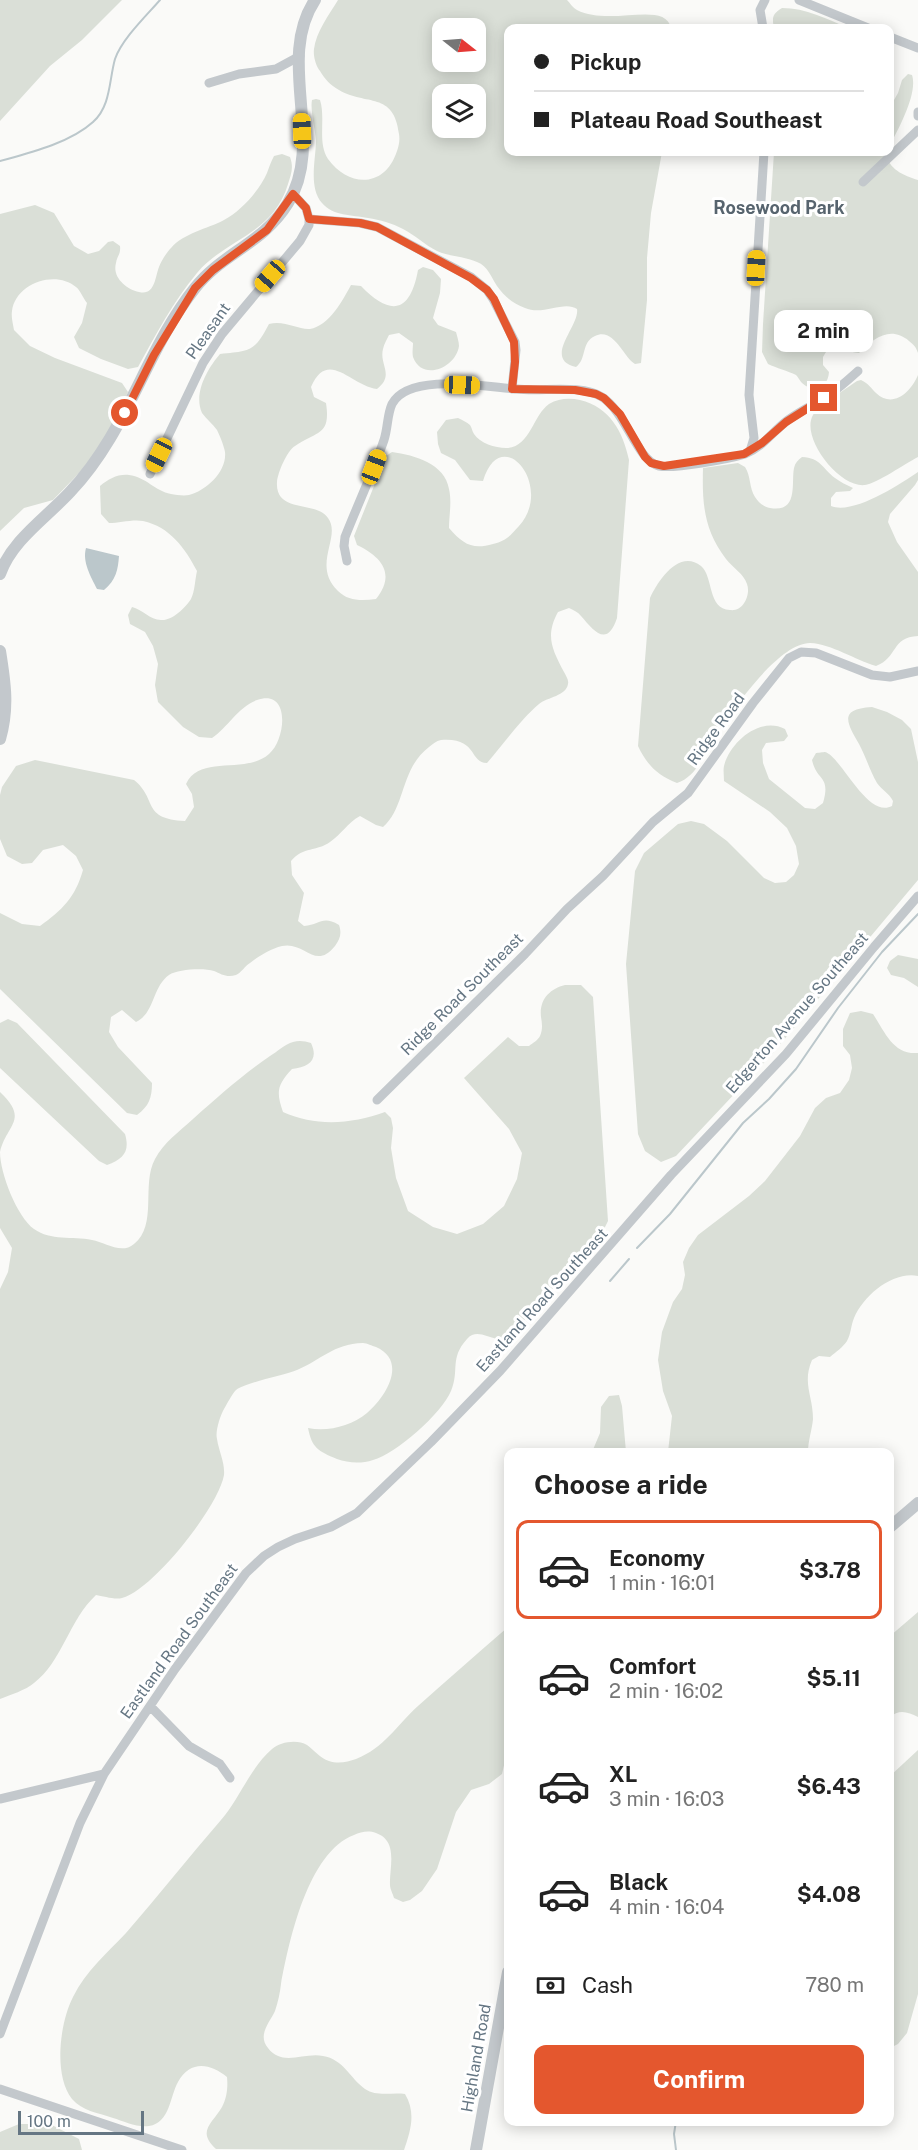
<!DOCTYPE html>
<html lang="en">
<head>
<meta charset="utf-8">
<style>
  body { margin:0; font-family:"Public Sans",sans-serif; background:#f2f2f2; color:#222; height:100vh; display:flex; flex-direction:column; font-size:22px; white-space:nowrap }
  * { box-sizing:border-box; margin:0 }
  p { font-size:20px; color:#767676 }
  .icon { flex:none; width:33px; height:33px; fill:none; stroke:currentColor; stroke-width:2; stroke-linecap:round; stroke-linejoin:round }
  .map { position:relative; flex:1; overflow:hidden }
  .drawer { position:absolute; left:504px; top:1448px; width:390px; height:678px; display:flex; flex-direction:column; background:#fff; border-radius:12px; box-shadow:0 3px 15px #0003 }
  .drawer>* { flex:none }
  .guide { position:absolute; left:504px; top:24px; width:390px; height:132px; border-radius:12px; box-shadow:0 3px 15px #0003; display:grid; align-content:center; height:132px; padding:0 30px; background:#fff }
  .needle { width:39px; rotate:107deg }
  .fabs { position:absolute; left:432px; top:18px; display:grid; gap:12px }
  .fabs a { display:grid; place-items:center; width:54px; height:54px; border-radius:12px; background:#fff; box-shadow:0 3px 15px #0003; font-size:30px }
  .scale { position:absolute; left:18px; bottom:15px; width:126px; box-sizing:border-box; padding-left:6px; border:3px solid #657683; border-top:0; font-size:16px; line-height:21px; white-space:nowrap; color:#657683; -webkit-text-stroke:4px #fff; paint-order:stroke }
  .end { position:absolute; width:27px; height:27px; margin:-14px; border:8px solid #e4572e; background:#fff; box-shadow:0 0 0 3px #fff }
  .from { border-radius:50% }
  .bubble { position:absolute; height:42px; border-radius:12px; background:#fff; box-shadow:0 3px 15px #0003; font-size:20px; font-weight:700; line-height:42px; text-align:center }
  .car { position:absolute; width:18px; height:36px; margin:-18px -9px; border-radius:8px; box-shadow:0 0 4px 2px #0007; background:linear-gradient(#f5c518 24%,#345 0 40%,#f5c518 0 76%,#345 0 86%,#f5c518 0) }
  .guide b { display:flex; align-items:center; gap:21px; height:57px; font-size:22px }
  .guide b+b { border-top:2px solid #e0e0e0 }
  .guide i { width:15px; height:15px; background:#222 }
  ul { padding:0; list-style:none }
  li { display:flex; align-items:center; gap:18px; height:99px; margin:0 12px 9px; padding:0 18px; border:3px solid transparent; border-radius:12px }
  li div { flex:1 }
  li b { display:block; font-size:22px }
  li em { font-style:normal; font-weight:700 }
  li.selected { border-color:#e4572e }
  li>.icon { width:54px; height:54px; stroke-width:1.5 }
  h2 { padding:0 30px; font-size:27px; line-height:72px }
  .pay { display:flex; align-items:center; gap:15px; height:66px; padding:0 30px; font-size:22px }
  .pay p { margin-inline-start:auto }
  .cta { display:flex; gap:12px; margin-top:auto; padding:12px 30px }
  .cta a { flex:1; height:69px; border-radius:12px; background:#e4572e; color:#fff; font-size:24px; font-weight:700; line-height:69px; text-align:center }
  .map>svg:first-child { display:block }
  .green { fill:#dadfd7; fill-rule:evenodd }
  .water { fill:#bbc7cb }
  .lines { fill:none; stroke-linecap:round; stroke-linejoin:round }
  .stream { stroke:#bbc7cb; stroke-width:2 }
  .minor { stroke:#c3c8cc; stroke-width:9 }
  .tertiary { stroke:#c3c8cc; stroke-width:12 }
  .route { stroke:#e4572e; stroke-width:8 }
  .labels { text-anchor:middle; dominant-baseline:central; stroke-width:6; stroke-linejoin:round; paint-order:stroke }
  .street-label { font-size:16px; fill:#657683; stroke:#fff }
  .neighbourhood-label { font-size:18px; font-weight:bold; fill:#57646e; stroke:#fff }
</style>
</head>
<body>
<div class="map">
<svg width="918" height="2150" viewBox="0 0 918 2150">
  <rect width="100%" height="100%" fill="#fafaf8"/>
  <path class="green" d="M0,0H122L82,40L50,66L0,121Z
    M338,0H567C570,3 573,8 577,10C610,27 665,0 671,28H508V152H662L651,213L647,258V300L641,363L635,364C623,357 614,327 595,336C581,342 587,359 576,367C542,359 580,326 577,309C564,300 543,316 525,308C513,304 504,296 497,286C491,277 488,266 477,262C464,256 450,257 437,251C425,245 415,235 403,229C392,223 380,220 368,218C352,215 333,216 322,203C308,187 316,159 316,140C315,129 310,109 312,100L316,99L320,100C326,119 317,142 328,159C349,188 385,188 397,151C399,145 400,140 399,134C394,91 366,106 339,90C330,85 325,79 320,71C316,66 313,56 314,49C316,32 329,15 338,0ZM442,28H476V62H442ZM442,94H476V128H442Z
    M782,8C806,8 827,19 848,28H774C772,18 772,14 782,8Z
    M908,74L912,75C918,93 899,128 890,145V107L898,93L902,80Z
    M774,152H887C886,168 904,176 918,180V353C916,347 914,345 909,341C890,325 873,339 859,353C848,352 840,347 829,347L823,357V365L829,372C828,388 814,394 802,383C800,381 798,377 796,375C788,371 776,368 768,364L762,352L763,324Z
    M282,154L290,157C294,168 291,174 288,184C273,235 225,239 197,273C173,302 156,334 138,367L128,369L101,359L79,348L74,337L82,323L87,303C83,298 80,290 76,287C55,269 15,284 12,311C11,317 13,324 14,330L30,346L55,358L122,383L128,392L106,437L82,470L53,500L24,508L0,531V214L35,205L54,213L74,246L88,254L99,251L108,242L113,241L120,246C121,254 117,256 116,263C112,277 126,289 139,292C155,296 155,277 159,267C161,261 167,252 171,248C184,233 207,229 224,220C241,211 259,191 267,173C269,167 271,162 274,156Z
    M423,267L433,270L441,279L440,293L433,318L438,325L456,332C457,336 459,342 459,346C456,368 422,382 413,357C412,353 413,347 413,343L399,333L389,335C387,339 384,344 383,349C379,365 395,375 377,389C351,386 328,348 311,387L314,397L326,403C331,436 317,431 295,446C287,451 278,472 277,482C275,514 316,500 328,518C342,537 311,565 338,591C348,601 361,601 376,599C396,574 382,557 357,545L354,536L386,456L392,452C415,455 445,464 449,489C452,502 449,516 449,528C463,544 472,550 493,544C506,541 510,536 519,526C555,486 501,421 483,481L470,480L455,460L441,453L438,444L437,432L446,420L458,418C462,420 467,422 470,425C472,428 472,431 474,434C480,443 495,448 506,448C530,448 533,415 549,404C559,398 570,398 580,400C610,407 623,432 629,460L617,618C607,648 594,631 581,616C578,612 573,610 569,608L558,612C545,636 552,649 564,672C566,676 569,680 568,684C566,696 548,697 539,704C522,718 502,746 487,763C469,763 478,737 441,740C436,741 433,744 429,747C400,769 406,807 383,827L376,825L360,816C347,823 342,834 330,842C316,852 304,846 291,861L292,875L304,893L298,921L304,926C320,925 322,915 339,925C342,934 340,939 335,946C315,971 305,941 282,946C270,949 259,956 250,963C245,966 241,973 236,975C227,978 221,974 214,971C204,968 178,969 169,975C152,987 155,1013 136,1022L122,1010L111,1017L109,1032L118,1047L152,1083C152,1098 149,1106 137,1115L127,1113L0,989V913L22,924L40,926C62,910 75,898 83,870L76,856L63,845L43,850L32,863L22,864L7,856L0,839V795L2,787L16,766L35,760L134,780C158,799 141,819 185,821L194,807L192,794L186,784C200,754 245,775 269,754C286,740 291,688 257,700C238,707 228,727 212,738L199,737L183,727L158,702L155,685L158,664L153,646L145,632L130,624L128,615L132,607C142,609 150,620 161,620C172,621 185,608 191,599C195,591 195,579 197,571C185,548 170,527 143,521C133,519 119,523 109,523L101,514L100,486C109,479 117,474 129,475C146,477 155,491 171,494C176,495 184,496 189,495C207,490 227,471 225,452C224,446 220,436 217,430C213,424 206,419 202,413C193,393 208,368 220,354C251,351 254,352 269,324C285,320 298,330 310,329C329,326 343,300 351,285L361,286C390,316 410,314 418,270Z
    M918,375V457C906,463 876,484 865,485C839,488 800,437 813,415C819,405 846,389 857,381L861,380C869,384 871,388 876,393C893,409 911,392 918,375Z
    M802,457C821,458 822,468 835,478C840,482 847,485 853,488L850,491L836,492L831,498V506C853,515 899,485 918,472V480L915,485L890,514L888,522L897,542L918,572V636C891,637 898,658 876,666C855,660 832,644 810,643C778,643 730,713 714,739C704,755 696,777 677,783C657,775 647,765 638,746L650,598C657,582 679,548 701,566C714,577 707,609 730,610C743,612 751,595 747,584C744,574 733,568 726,559C704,530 702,504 703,468L738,463L745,467C751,476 749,488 755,497C759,503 764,507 770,508C799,513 791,483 794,468C795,463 798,460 802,457Z
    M872,707L887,712L902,720L911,729L918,762V880L772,1054L676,1156L661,1162L645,1151L638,1134L626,964L635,871L644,853L678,824L691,821L704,824L727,841L764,878L775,883L786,882L794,875L799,864L796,846L787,828L770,812L724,781C724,776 723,770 724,766C730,742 760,716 785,729L788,736L784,741L766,743L762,750L763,763L769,779L805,808L815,809L823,803C831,775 817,782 812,760L816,753C817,753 824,752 825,752C841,756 867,819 892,806L893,801C889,793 882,790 877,783C870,771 866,757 859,744C847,723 838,709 872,707Z
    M898,955L918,959V987L904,978L891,975L887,968L890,961Z
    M565,985H581L593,997L608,1221L601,1235L510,1336C506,1338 501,1340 497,1339C486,1337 476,1329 467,1339C449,1359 460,1370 451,1391C442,1413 396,1454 373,1460C361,1464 348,1463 337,1459C318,1451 312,1448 308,1428C328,1432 351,1426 367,1413C386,1397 408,1361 376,1347C372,1346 367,1343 363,1343C333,1344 321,1360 297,1370C282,1376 247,1382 236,1390C232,1394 227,1404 224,1409C220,1416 215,1432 217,1439C219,1452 225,1462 224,1475C219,1506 153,1590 122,1598C115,1600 103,1596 96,1595C69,1620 62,1662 34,1683C26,1690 10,1695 0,1699V1289L8,1272L12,1248L0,1228V1092C30,1120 6,1125 0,1152C0,1173 17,1217 34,1229C51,1241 72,1236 92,1240C105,1242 121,1255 134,1244C158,1225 141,1185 155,1159C164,1142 179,1132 193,1119C219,1096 241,1076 270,1056C277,1052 285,1044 293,1042C299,1040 305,1041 311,1043C319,1060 309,1067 292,1069C277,1085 276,1092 283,1112C316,1127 352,1124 385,1112L391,1118L393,1128L391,1148L396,1178L408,1211L433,1227L457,1234L483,1224L504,1206L517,1179L522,1153L509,1129L464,1078L508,1037L519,1046H529C533,1043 538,1040 540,1036C543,1029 542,1023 541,1017C539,999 550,989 565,985Z
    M861,1011L873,1014C885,1032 893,1055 918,1053V1276C893,1271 864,1295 854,1318C851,1325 851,1334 847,1341C843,1347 836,1352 830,1357L819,1356L812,1360C802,1383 813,1396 813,1419C812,1430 808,1441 808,1452H668L672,1416L663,1391L658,1360L662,1332L673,1302L682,1289L685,1275L683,1262L689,1248L698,1235L749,1196L765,1181L800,1136L815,1108L826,1098L840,1093L849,1080L852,1068L850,1055L843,1046V1029L850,1013Z
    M8,1019L17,1023L125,1134C130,1151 124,1159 107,1165L99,1161L0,1068V1023Z
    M619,1395L622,1406L626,1452H592L600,1433L601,1407L609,1396Z
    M918,1612V1717C908,1712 899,1709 890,1717V1636Z
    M508,1627V1748L502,1774L489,1784L471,1790L456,1812L437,1869L422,1891L410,1900L403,1902L394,1898C393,1894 390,1889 390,1885C389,1868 399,1841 376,1833C368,1830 361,1832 354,1835C308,1852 289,1941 281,1984C280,1993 278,2002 275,2011C270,2022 257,2035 268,2048C282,2067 304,2052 323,2056C343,2059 350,2078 365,2089C377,2097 392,2092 405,2094C416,2112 411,2130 404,2150L216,2149C196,2131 213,2123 222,2107C227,2098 228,2087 227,2077C210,2063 190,2060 178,2082C170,2096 170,2123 149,2126C138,2128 123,2121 113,2118C99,2113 82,2111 72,2099C53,2075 60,2022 73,1997C86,1971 107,1953 126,1933C158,1896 189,1857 221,1820C240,1798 250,1768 272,1749C280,1742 297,1739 307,1745C314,1750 320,1758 329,1761C338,1764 348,1762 356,1759C384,1748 397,1725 418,1706C448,1679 478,1653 508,1627Z
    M918,1750V1994L907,2033L898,2044L890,2048V1776Z
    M19,2124H50L79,2139L82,2150H0V2132Z"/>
  <path class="water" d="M86,548L119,556C118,570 116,580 104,590L97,589C91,577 82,562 86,548Z"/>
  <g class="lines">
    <path class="stream" d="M0,161C29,153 70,143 93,122C111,106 109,80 115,59C122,39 146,16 160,0
      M637,1248L670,1214L743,1123L769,1099L796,1069L838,1008L882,952L918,914
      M610,1281L629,1259
      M676,2150L674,2134L676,2121"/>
    <path class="minor" d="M799,0L868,28
      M763,28L760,10L765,0
      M890,37L918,48
      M209,83L239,74L276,69L300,56
      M918,112V116
      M863,182L918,130
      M293,194L306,208L309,219L360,223L377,227L471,277L487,290L493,299L515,342L516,350L512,389
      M750,451L754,438L749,395L764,152
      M150,474L203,363L222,334L300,241L309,225V219
      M347,561L344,546L345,537C358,504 373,472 384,440C388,428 387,415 392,404C409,372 486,387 517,389C542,392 581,384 602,397C626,412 637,461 659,466C674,469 729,459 745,454C762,448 773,431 788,420C799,412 811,406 823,399C836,391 847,381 858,371
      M377,1100L525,954L567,909L603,876L653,822L688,793L753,703L789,658L801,652L816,653L872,675L890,677L918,671
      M150,1706L189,1746L220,1764L230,1778
      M0,1799L104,1774
      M0,2034L80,1823L104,1774L175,1669L246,1573L264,1556L278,1547L295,1539L331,1527L357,1513L431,1442L500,1371L671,1175L786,1054L874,947L918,896
      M0,2089L182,2150"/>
    <path class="tertiary" d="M0,574C12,540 46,518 70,492C128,431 145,351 195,288C222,253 263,244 288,203C326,142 275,60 315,0
      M0,651C5,682 9,708 0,739
      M890,1527L918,1503
      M476,2150L508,1972"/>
  </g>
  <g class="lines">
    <path class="route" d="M125,413L154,355L195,288L213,270L267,230L293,194L306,208L309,219L360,223L377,227L471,278L487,290L494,299L514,342L515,362L512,389L575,390L596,394L604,398L620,414L645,457L651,463L664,466L744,454L762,443L786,422L824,398"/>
  </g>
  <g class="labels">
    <g class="street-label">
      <text transform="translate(208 331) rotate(-55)">Pleasant</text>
      <text transform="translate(716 729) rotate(-54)">Ridge Road</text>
      <text transform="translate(462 994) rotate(-45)">Ridge Road Southeast</text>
      <text transform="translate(797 1013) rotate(-49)">Edgerton Avenue Southeast</text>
      <text transform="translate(542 1300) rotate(-48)">Eastland Road Southeast</text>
      <text transform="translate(179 1641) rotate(-54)">Eastland Road Southeast</text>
      <text transform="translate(476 2058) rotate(-80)">Highland Road</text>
    </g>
    <g class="neighbourhood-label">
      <text x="779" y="207">Rosewood Park</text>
    </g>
  </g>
</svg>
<div class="fabs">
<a><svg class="needle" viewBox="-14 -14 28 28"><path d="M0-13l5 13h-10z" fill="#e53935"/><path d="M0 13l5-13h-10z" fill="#767676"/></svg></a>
<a><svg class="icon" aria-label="layers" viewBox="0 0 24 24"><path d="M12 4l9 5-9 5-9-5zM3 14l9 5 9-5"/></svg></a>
</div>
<div class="scale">100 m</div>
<i class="end from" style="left:125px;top:413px"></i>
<i class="end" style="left:824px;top:398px"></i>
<div class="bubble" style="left:774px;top:310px;width:99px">2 min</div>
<i class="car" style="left:302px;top:131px;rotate:358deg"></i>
<i class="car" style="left:756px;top:268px;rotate:3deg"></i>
<i class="car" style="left:270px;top:276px;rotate:221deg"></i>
<i class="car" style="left:462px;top:385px;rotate:92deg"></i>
<i class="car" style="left:159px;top:455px;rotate:206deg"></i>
<i class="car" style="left:374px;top:467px;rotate:21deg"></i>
<div class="guide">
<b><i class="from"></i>Pickup</b>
<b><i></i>Plateau Road Southeast</b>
</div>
<section class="drawer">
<h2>Choose a ride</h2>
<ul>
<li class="selected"><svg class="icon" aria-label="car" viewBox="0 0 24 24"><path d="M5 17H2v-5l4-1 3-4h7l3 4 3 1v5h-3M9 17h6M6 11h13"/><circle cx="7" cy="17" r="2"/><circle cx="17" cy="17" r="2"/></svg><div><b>Economy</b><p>1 min · 16:01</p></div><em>$3.78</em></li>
<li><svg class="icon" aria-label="car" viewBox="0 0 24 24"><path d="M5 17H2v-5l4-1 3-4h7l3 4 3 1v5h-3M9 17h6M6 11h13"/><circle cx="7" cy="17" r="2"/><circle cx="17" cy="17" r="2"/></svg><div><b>Comfort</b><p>2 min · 16:02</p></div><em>$5.11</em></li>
<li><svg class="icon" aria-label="car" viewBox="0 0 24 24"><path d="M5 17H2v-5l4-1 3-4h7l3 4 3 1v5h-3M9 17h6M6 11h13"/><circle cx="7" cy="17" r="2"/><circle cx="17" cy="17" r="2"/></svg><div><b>XL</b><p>3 min · 16:03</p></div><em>$6.43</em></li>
<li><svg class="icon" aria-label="car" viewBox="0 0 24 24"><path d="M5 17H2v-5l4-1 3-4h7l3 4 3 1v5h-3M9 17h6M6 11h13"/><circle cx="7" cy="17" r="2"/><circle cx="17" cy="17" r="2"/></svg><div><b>Black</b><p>4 min · 16:04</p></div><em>$4.08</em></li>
</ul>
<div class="pay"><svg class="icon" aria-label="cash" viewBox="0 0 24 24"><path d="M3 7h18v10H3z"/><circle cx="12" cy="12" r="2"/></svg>Cash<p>780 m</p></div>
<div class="cta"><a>Confirm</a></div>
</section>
</div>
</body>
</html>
